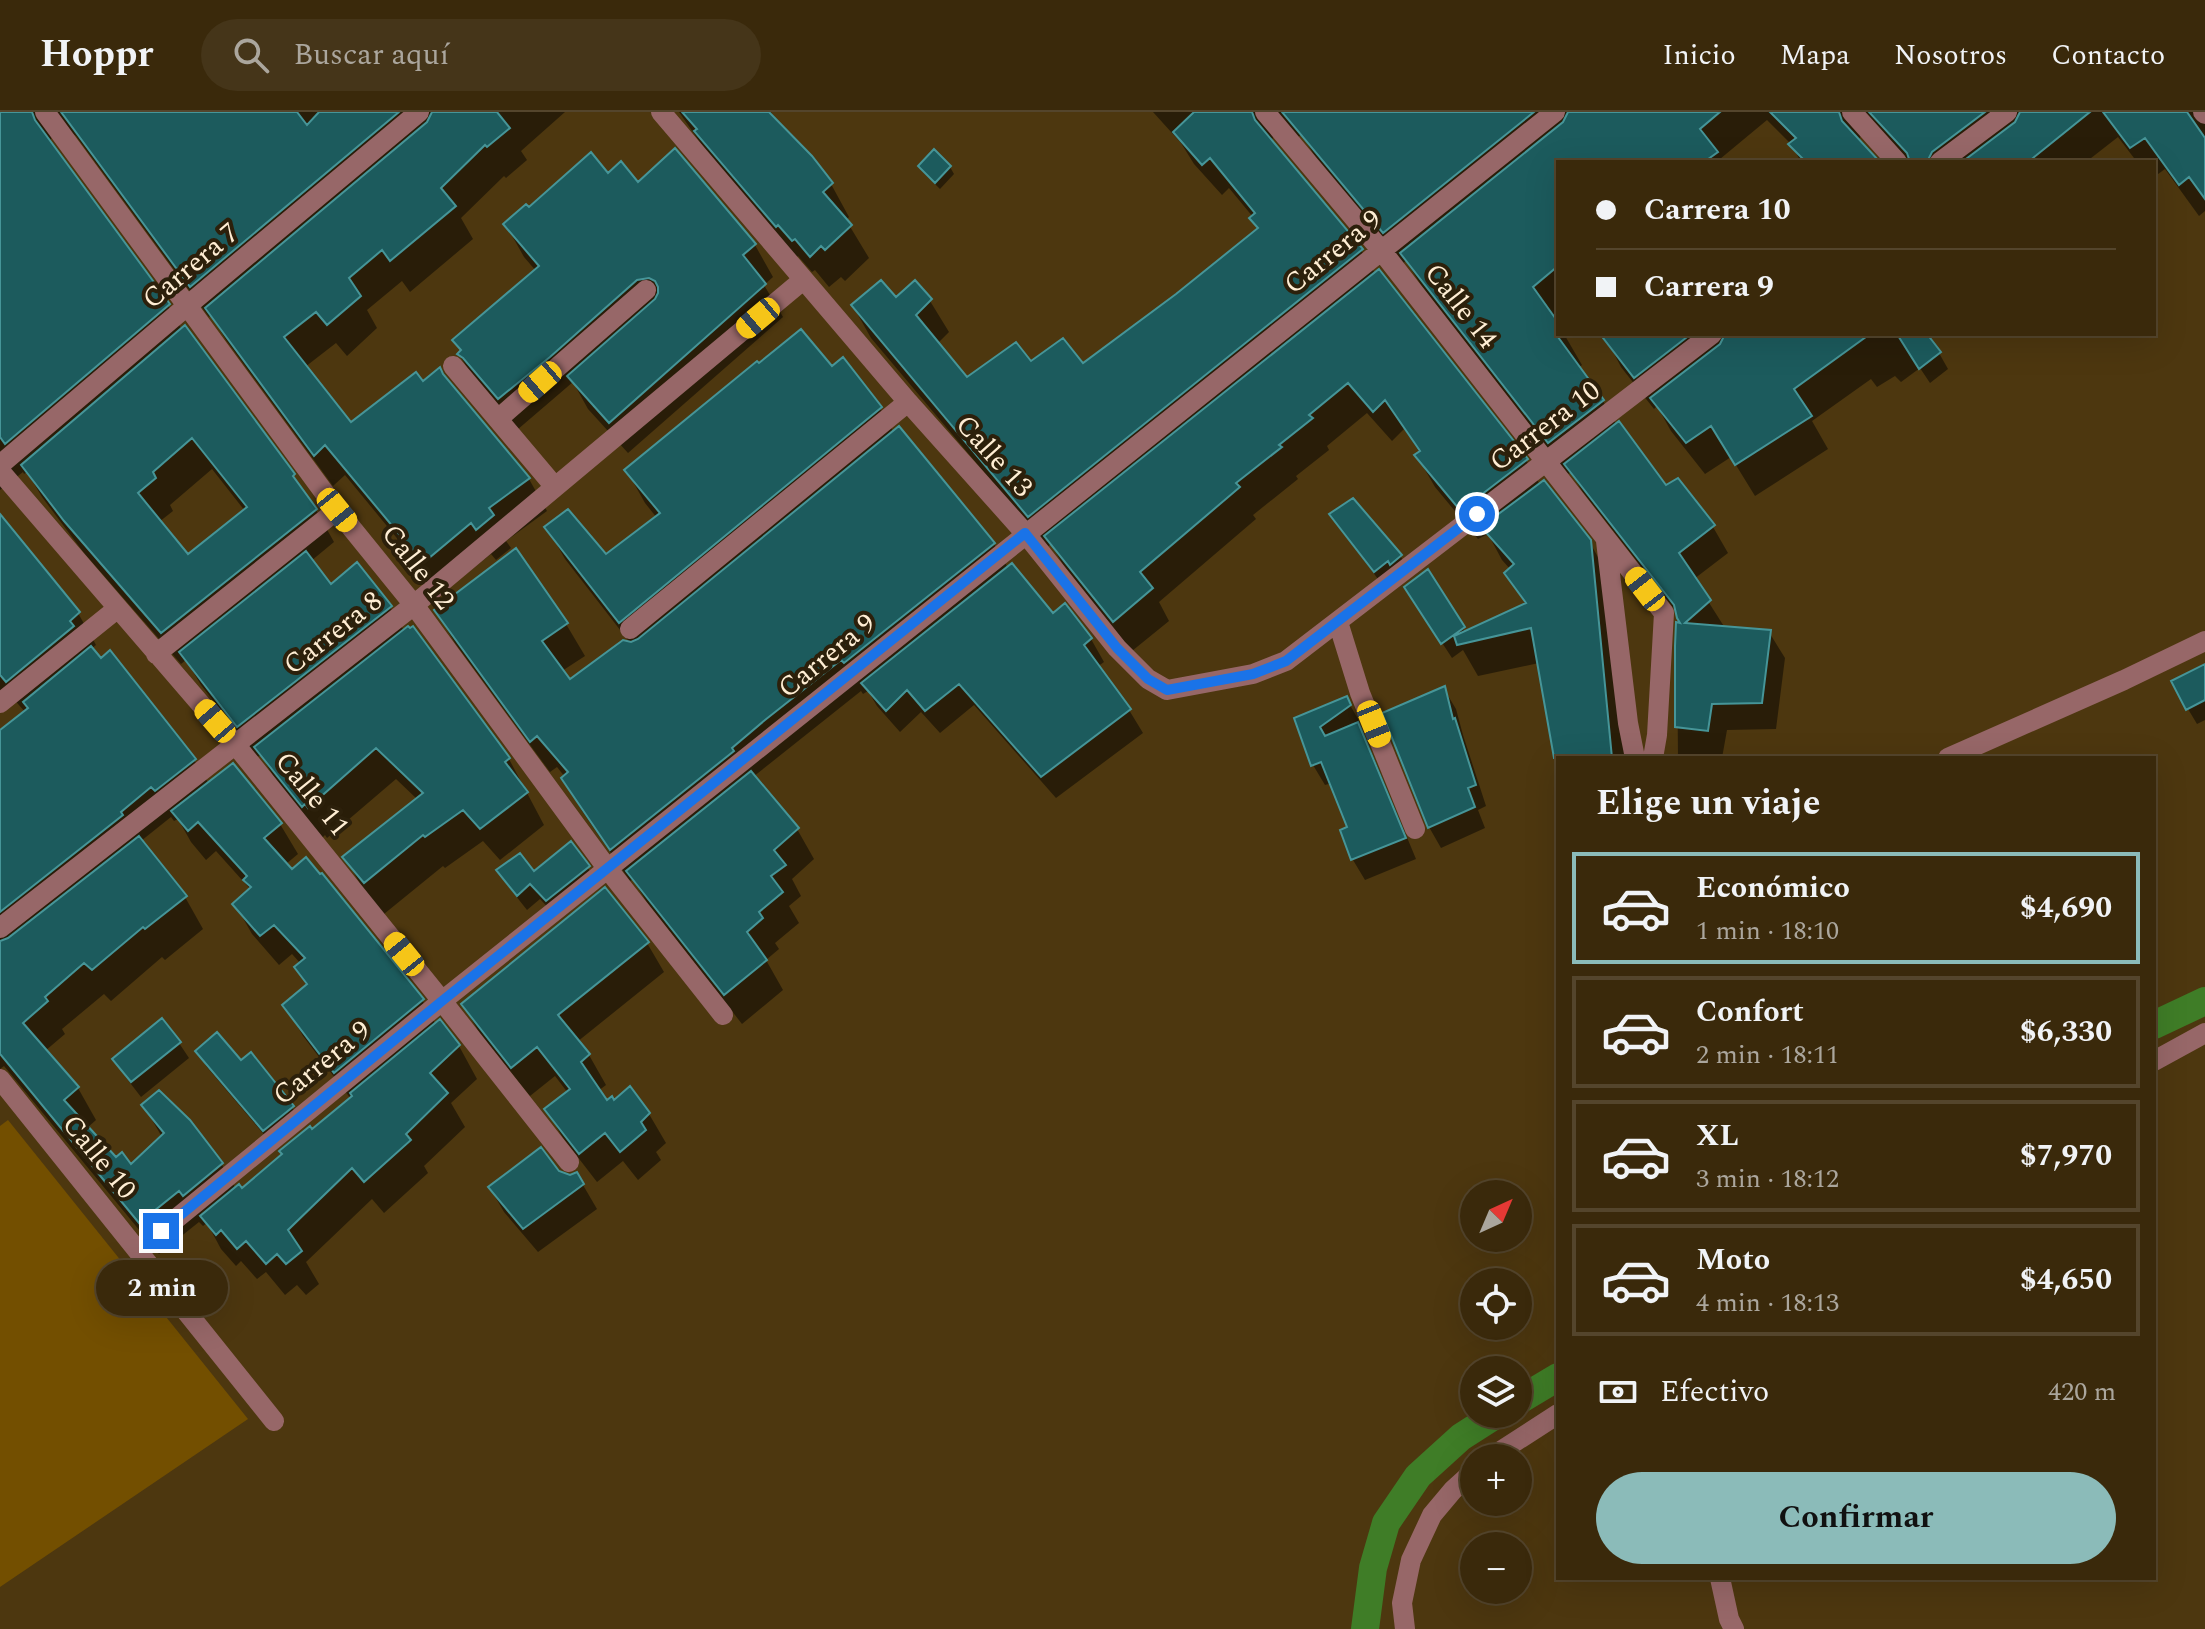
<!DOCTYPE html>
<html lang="es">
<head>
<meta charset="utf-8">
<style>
  body { margin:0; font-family:Spectral,serif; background:#453519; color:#f1f3f6; height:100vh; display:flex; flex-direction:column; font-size:30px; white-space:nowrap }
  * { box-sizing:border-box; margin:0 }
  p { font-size:26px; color:#aba69d }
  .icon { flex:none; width:44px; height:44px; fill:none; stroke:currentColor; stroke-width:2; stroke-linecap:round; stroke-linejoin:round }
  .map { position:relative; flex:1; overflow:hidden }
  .drawer { position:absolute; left:1556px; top:644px; width:600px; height:824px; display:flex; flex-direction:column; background:#3a290b; border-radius:0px; box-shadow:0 8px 32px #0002,0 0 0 2px #54452c }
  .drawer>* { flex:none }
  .top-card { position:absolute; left:1556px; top:48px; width:600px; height:176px; border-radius:0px; box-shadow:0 8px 32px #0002,0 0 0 2px #54452c; display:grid; align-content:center; height:176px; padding:0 40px; background:#3a290b }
  .needle { width:52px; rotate:44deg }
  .fabs { position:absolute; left:1460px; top:1068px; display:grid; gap:16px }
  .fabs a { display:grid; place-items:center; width:72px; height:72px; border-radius:50%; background:#3a290b; box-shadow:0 8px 32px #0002,0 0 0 2px #54452c; font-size:40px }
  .end { position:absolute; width:36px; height:36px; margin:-18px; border:10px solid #1a73e8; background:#fff; box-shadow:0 0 0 4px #fff }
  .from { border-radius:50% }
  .bubble { position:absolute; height:56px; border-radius:28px; background:#3a290b; box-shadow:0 8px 32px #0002,0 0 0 2px #54452c; font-size:26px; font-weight:700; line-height:56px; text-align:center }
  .car { position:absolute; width:24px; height:48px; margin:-24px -12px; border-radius:10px; box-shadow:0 0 6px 2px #0007; background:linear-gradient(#f5c518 24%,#345 0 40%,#f5c518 0 76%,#345 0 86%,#f5c518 0) }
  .top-card b { display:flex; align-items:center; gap:28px; height:76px; font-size:30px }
  .top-card b+b { border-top:2px solid #54452c }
  .top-card i { width:20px; height:20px; background:#f1f3f6 }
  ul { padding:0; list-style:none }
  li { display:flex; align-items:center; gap:24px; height:112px; margin:0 16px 12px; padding:0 24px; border:4px solid #54452c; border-radius:0px }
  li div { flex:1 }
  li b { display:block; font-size:30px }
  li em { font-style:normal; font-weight:700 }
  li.active { border-color:#8bbbb9 }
  li>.icon { width:72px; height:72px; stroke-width:1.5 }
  h2 { padding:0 40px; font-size:36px; line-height:96px }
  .pay { display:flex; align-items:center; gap:20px; height:88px; padding:0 40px; font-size:30px }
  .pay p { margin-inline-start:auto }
  .cta { display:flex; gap:16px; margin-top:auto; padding:16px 40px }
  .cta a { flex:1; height:92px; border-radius:48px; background:#8bbbb9; color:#111; font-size:32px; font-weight:700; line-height:92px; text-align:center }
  header { display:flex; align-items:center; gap:48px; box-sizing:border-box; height:112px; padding:0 40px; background:#3a290b; border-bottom:2px solid #54452c }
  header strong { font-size:38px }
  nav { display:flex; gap:44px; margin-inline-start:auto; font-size:28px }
  .search { width:560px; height:72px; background:#453519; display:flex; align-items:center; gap:20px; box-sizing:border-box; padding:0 28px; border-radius:44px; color:#aba69d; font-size:30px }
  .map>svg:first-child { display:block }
  .green { fill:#734f00 }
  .shadow { fill:#0007; fill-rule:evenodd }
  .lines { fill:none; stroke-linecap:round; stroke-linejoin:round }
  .canal { stroke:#3f7d27; stroke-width:28 }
  .building { fill:#1c5b5d; stroke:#469598; stroke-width:2; fill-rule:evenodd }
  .minor { stroke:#976768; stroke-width:20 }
  .route { stroke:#1a73e8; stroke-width:10 }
  .labels { text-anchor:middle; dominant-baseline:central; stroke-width:8; stroke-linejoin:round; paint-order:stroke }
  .street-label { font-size:28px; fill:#ffeed4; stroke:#2c200b }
</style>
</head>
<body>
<header>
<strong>Hoppr</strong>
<div class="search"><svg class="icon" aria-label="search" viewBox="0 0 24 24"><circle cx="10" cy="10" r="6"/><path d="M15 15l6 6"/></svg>Buscar aquí</div>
<nav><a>Inicio</a><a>Mapa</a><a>Nosotros</a><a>Contacto</a></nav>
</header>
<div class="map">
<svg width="2205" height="1517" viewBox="0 0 2205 1517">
  <rect width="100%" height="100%" fill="#4d370f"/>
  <path class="green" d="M8,1008L248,1307L0,1475V1014Z"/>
  <path class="shadow" d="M0,0H565L521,39L527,48L506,66L504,64L461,106L473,127L410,180L402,169L367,198L377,216L347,244L336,231L305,255L351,313L423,271L446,269L529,367L547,399L506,429L511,436L496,448L491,442L442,481L345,363L333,374L226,228L211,203L209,205L76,24L69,19L56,21L50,28L51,33L168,193L182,218L293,363L316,398L334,430L311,449L331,475L390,495L404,519L413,517L509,647L544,713L500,748L483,729L445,756L443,754L384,802L363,777L345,745L418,688L396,667L327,726L325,723L322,726L275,667L261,643L257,645L201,573L186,548L181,552L84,441L42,385L27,360L24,362L23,360L0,378ZM212,357L245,399L188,445L159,410L173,399L170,393Z
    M679,0H771L781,15L831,72L849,105L846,108L869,146L845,169L841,165L829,175L815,158L812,160L798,144L796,146L715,52Z
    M1153,0H2205V99L2199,104L2165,57L2154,65V50H2137L2118,25L2086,50H1906L1862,22L1858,29L1877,50H1801L1791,32L1767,8L1720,47L1722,50H1558V201L1553,205L1558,213V222H1564L1582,253L1578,256L1603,289L1617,314L1665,376L1678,368L1713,415L1728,441L1694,467L1725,516L1769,520L1785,546L1776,617L1727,618L1722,646H1678L1677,534L1683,513L1678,502L1582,379L1571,360L1568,362L1421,173L1406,149L1403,151L1318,50L1302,22L1297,26L1274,23L1271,30L1361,138L1376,163L1526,348L1540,373L1589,429L1608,463L1626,646H1558V658L1539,551L1478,564L1463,538L1452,546L1416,491L1427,460L1466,521L1526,493L1507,461L1511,458L1502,448L1488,422L1478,427L1435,375L1417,344L1420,341L1404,317L1392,329L1367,301L1327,334L1329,338L1296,364L1298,367L1253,403L1256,407L1159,490L1169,509L1132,539L1065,456L1051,432L1047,435L871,226L853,194L896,188L930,189L949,220L937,232L966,268L1030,252L1083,254L1177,183L1258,118L1252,107L1253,105L1229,76L1222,83L1194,52L1181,31Z
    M921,54L950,55L954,62L940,77L925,62Z
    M607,64L637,73L755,133L773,165L764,173L783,205L628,341L588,297L573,270L517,318L478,274L459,242L462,240L455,228L536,159L524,145L506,113L529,98Z
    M1604,222H1904L1939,241L1948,257L1930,271L1920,256L1901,270L1895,264L1877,275L1871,267L1812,309L1828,337L1755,384L1731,345L1705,362L1671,319L1657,294L1654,297L1621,255Z
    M832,257L880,296L894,321L994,432L1008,456L1053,503L1064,494L1091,527L1104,550L1097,555L1129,598L1143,621L1056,686L974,593L940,621L921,600L900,620L877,594L868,579L863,582L861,579L753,665L797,717L814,747L792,767L801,784L789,794L799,811L775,831L779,837L766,848L783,878L742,912L646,789L633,767L630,769L582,699L563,667L565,665L557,655L550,660L455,531L436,499L566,512L585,544L562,559L570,569L631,532L565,447L547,415L606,445L657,406L645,391L627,359Z
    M1353,388L1401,445L1410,460L1384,475L1341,418L1332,403Z
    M0,405L78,501L96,533L91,537L194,648L209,672L280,712L298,742L286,752L422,888L436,913L440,910L459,934L477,967L451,991L465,1015L424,1054L428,1061L384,1101L372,1087L306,1150L319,1172L306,1183L297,1173L285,1183L266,1160L257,1167L241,1149L236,1154L221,1137L207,1111L203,1114L199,1110L159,1142L4,954L0,957V621L25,600L12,585L0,596ZM171,705L174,709L178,707L191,730L206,748L216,739L251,778L235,792L252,822L279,853L292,842L301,852L297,855L307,874L285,893L303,924L351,987L242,1079L236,1077L222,1053L188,1009L144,994L162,1025L131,1054L116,1048L87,1016L96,1008L78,976L45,939L65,922L62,917L104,882L111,889L162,845L165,848L203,817L185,785L141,729Z
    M2205,554V608L2197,612L2188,597Z
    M1444,577L1456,597L1463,623L1486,694L1478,698L1485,716L1441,736L1429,715Z
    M1346,586L1358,607L1361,615L1359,616L1369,634L1416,747L1365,768L1353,748L1342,719L1349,715L1332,671L1325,673L1313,653L1296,607Z
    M588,756L597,771L556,804L540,787L527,798L508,774L499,758L533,762Z
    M647,831L664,860L577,930L589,943L606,973L598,979L606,991L649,1002L666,1031L656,1040L661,1048L638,1068L623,1049L597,1070L563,1026L546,997L568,981L555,964L530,984L480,922L463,892Z
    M179,931L189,946L141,985L124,963L115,947Z
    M198,939L241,950L292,995L300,1009L272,1032L206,954Z
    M583,1073L597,1097L538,1140L504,1100L490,1076Z"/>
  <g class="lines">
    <path class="canal" d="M2154,913L2205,889
      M1518,1289L1558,1265
      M1365,1517L1373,1456L1386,1411L1418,1364L1461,1325L1497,1302"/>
  </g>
  <path class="building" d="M0,0H32L35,8L170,192L5,332L0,325Z
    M61,0H297L307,13L319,0H399L190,175Z
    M432,0H497L510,16L487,35L485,33L441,76L456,94L390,149L382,138L349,166L361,184L327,213L316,200L284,225L351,310L416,260L423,269L440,255L443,262L530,366L489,396L494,403L476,418L471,411L423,451L325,333L314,344L205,196L427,10Z
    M682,0H769L812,44L833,71L823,80L852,113L825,138L821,134L810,145L795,127L792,129L778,113L776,115L694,19L697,17Z
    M1194,0H1252L1255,8L1363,137L1028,405L851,193L881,168L896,185L915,168L932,187L916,203L967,265L1016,230L1031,249L1063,226L1083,251L1176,182L1258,116L1249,106L1255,101L1210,46L1202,53L1173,20Z
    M1282,0H1534L1383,121Z
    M1568,0H1720L1700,17L1718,40L1704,50H1558V154L1533,175L1558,210V222H1562L1558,225L1604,288L1548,331L1400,141L1563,10Z
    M1770,0H1839L1842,9L1880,50H1806L1788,32L1796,26Z
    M1869,0H1985L1932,40L1927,50H1910L1907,41Z
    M2020,0H2090L2028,50H1962L2015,10Z
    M2103,0H2187L2205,26V87L2189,65L2179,73L2145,26L2130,36Z
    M675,36L756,132L743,143L766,172L609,311L567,264L655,187L658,181V175L655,169L649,166L637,168L550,245L498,287L463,246L457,242L461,238L452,228L539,154L503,112L526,92L529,95L591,40L608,61L621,49L638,70Z
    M934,37L951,54L935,71L918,54Z
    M1379,157L1528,347L1464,396L1463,394L1459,397L1414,343L1420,339L1385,288L1373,300L1348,271L1309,303L1313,306L1279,333L1282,335L1236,371L1240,375L1140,460L1153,476L1113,510L1044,424Z
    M185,213L295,362L293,364L317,397L161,521L64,409L21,353ZM192,326L247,395L188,442L138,381L156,366L153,360Z
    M801,217L832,254L843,245L882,295L619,511L544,415L568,397L606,442L660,401L624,358L757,249L759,251Z
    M1600,222H1691L1634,266Z
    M1725,222H1870L1794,277L1812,304L1735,353L1711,314L1686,331L1650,286L1720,232Z
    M1897,222H1927L1941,240L1919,257Z
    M1619,309L1666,373L1678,366L1715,413L1679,441L1711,488L1685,511L1771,518L1762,591L1712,592L1708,619L1675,615V534L1676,510L1680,511L1677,506L1674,493L1564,352Z
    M899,314L995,431L844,551L841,548L765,608L732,636L734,639L610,738L561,666L568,660L537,624L530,630L434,498L516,436L568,511L542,529L570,567L623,528L631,530L638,527Z
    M1544,368L1591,428L1612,646H1554L1531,516L1457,533L1454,524L1526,491L1504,461L1514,452L1481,415Z
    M1353,386L1402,443L1390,453L1388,449L1374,460L1329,402Z
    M0,402L80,500L70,509L74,514L6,570L0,563Z
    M306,439L331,472L357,450L392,494L237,615L179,540Z
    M1012,451L1053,501L1065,491L1092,526L1084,533L1131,597L1041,665L959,572L925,599L907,578L886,599L861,571Z
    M1428,457L1465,515L1441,532L1404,475Z
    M408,514L410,516L413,514L510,646L505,650L528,680L480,717L463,698L425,725L423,723L364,771L342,745L423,681L376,636L308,696L305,692L302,695L254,635Z
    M91,534L101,546L110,538L196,647L155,679L151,675L121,700L123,703L0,800V618L28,596L23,590Z
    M2205,552V588L2186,598L2171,569Z
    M1445,574L1453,607L1455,606L1476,673L1468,676L1475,695L1428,716L1382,601Z
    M1347,584L1351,593L1320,615L1325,624L1358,610L1406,726L1351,748L1340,718L1347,715L1321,650L1311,654L1294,606Z
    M233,651L282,711L264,726L292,757L306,745L320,762L322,761L424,887L334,961L282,893L307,872L294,855L305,846L274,813L260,824L232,792L251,775L243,768L247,764L198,710L188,719L171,699Z
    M751,659L799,716L774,738L786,753L771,764L783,780L759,800L763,806L747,820L767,848L724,883L626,759Z
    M139,724L187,784L145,817L143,815L92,858L84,851L45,885L48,889L23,911L79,975L64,988L116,1045L122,1040L131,1052L164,1021L141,993L159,978L190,1008L223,1051L183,1084L179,1079L139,1111L0,942V829L8,826Z
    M571,729L590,754L546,789L530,772L517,784L496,758L520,741L534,759Z
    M605,775L649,830L558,903L590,942L581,950L607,988L612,984L614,988L630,974L650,1001L641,1010L646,1018L620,1040L605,1021L579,1042L544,997L570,977L537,935L511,956L461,892Z
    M162,906L181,930L131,970L112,947Z
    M440,907L460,933L430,961L448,981L406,1022L411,1028L364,1070L352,1056L288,1118L302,1139L286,1152L277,1142L266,1152L246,1129L237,1137L221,1118L216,1123L200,1104L239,1072L242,1076L282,1042L279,1039L310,1014L312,1017L352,984L350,981Z
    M217,920L241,948L251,940L294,994L263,1019L195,939Z
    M541,1035L559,1059L570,1063L577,1060L584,1072L523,1117L488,1075Z"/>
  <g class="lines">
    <path class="minor" d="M45,0L337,398L414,493L607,756L723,903
      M661,0L908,290L1025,421L1117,536L1148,567L1167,578L1253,562L1286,549L1712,222
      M1265,0L1381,138L1664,501L1657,623L1653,646
      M1852,0L1897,50
      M2203,0L2205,2
      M1940,50L2007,0
      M453,254L555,375
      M498,307L646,178
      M0,353L187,194L419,0
      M0,359L235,632L442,889L569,1050
      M1606,429L1628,611L1635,646
      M1338,510L1360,581L1415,717
      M630,517L908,290
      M156,542L337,398
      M0,591L118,496
      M1948,646L2124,568L2205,529
      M0,816L414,493L803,168
      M2154,949L2205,921
      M0,967L274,1309
      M138,1138L442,889L1555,0
      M1490,1346L1558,1302
      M1720,1466L1729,1507L1734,1517
      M1405,1517L1402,1491L1411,1448L1432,1403L1453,1378L1474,1359"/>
  </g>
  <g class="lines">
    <path class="route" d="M161,1119L442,889L1025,421L1117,536L1148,567L1167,578L1253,562L1286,549L1477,402"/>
  </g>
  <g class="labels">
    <g class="street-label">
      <text transform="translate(1333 140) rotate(-39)">Carrera 9</text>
      <text transform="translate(191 154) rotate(-40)">Carrera 7</text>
      <text transform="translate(1461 194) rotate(52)">Calle 14</text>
      <text transform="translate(1545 314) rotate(-37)">Carrera 10</text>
      <text transform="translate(994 344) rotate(48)">Calle 13</text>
      <text transform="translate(418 455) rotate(52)">Calle 12</text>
      <text transform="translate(333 521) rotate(-38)">Carrera 8</text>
      <text transform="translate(827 544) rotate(-39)">Carrera 9</text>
      <text transform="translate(312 682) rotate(51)">Calle 11</text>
      <text transform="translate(322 951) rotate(-39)">Carrera 9</text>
      <text transform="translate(99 1045) rotate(51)">Calle 10</text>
    </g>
  </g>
</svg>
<div class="fabs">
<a><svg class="needle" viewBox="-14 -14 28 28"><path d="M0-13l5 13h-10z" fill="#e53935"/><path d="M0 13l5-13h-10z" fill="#aba69d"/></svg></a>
<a><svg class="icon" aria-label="locate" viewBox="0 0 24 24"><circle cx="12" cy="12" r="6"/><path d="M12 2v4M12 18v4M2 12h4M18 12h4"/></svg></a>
<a><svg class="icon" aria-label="layers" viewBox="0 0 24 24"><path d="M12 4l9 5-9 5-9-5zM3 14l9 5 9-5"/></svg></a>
<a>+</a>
<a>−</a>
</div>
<i class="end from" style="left:1477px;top:402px"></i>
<i class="end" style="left:161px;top:1119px"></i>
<div class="bubble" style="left:96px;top:1148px;width:132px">2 min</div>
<i class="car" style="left:758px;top:206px;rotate:230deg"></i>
<i class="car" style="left:540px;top:270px;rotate:229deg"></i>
<i class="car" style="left:337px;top:398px;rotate:141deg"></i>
<i class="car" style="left:1645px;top:477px;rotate:322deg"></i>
<i class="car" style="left:215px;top:609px;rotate:319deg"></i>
<i class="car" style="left:1374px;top:612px;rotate:158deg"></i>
<i class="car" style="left:404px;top:842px;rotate:321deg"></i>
<div class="top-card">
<b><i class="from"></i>Carrera 10</b>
<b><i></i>Carrera 9</b>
</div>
<section class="drawer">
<h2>Elige un viaje</h2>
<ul>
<li class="active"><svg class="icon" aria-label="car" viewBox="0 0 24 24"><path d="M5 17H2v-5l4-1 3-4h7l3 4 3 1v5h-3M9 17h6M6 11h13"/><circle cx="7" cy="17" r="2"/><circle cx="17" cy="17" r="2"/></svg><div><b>Económico</b><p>1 min · 18:10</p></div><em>$4,690</em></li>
<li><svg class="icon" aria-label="car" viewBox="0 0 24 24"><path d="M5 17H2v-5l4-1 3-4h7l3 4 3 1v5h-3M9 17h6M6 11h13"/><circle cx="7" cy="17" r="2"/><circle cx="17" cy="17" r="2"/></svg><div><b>Confort</b><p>2 min · 18:11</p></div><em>$6,330</em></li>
<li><svg class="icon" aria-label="car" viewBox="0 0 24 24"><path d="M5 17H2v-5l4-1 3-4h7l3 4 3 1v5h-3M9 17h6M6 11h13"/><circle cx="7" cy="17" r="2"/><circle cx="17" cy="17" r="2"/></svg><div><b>XL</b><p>3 min · 18:12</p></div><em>$7,970</em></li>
<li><svg class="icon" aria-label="car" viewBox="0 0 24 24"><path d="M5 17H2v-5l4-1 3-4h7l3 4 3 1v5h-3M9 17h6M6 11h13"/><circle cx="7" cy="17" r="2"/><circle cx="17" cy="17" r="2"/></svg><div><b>Moto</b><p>4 min · 18:13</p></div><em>$4,650</em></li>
</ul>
<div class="pay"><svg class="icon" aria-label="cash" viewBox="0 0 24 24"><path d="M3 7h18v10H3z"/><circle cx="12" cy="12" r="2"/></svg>Efectivo<p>420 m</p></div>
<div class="cta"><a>Confirmar</a></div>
</section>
</div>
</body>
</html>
